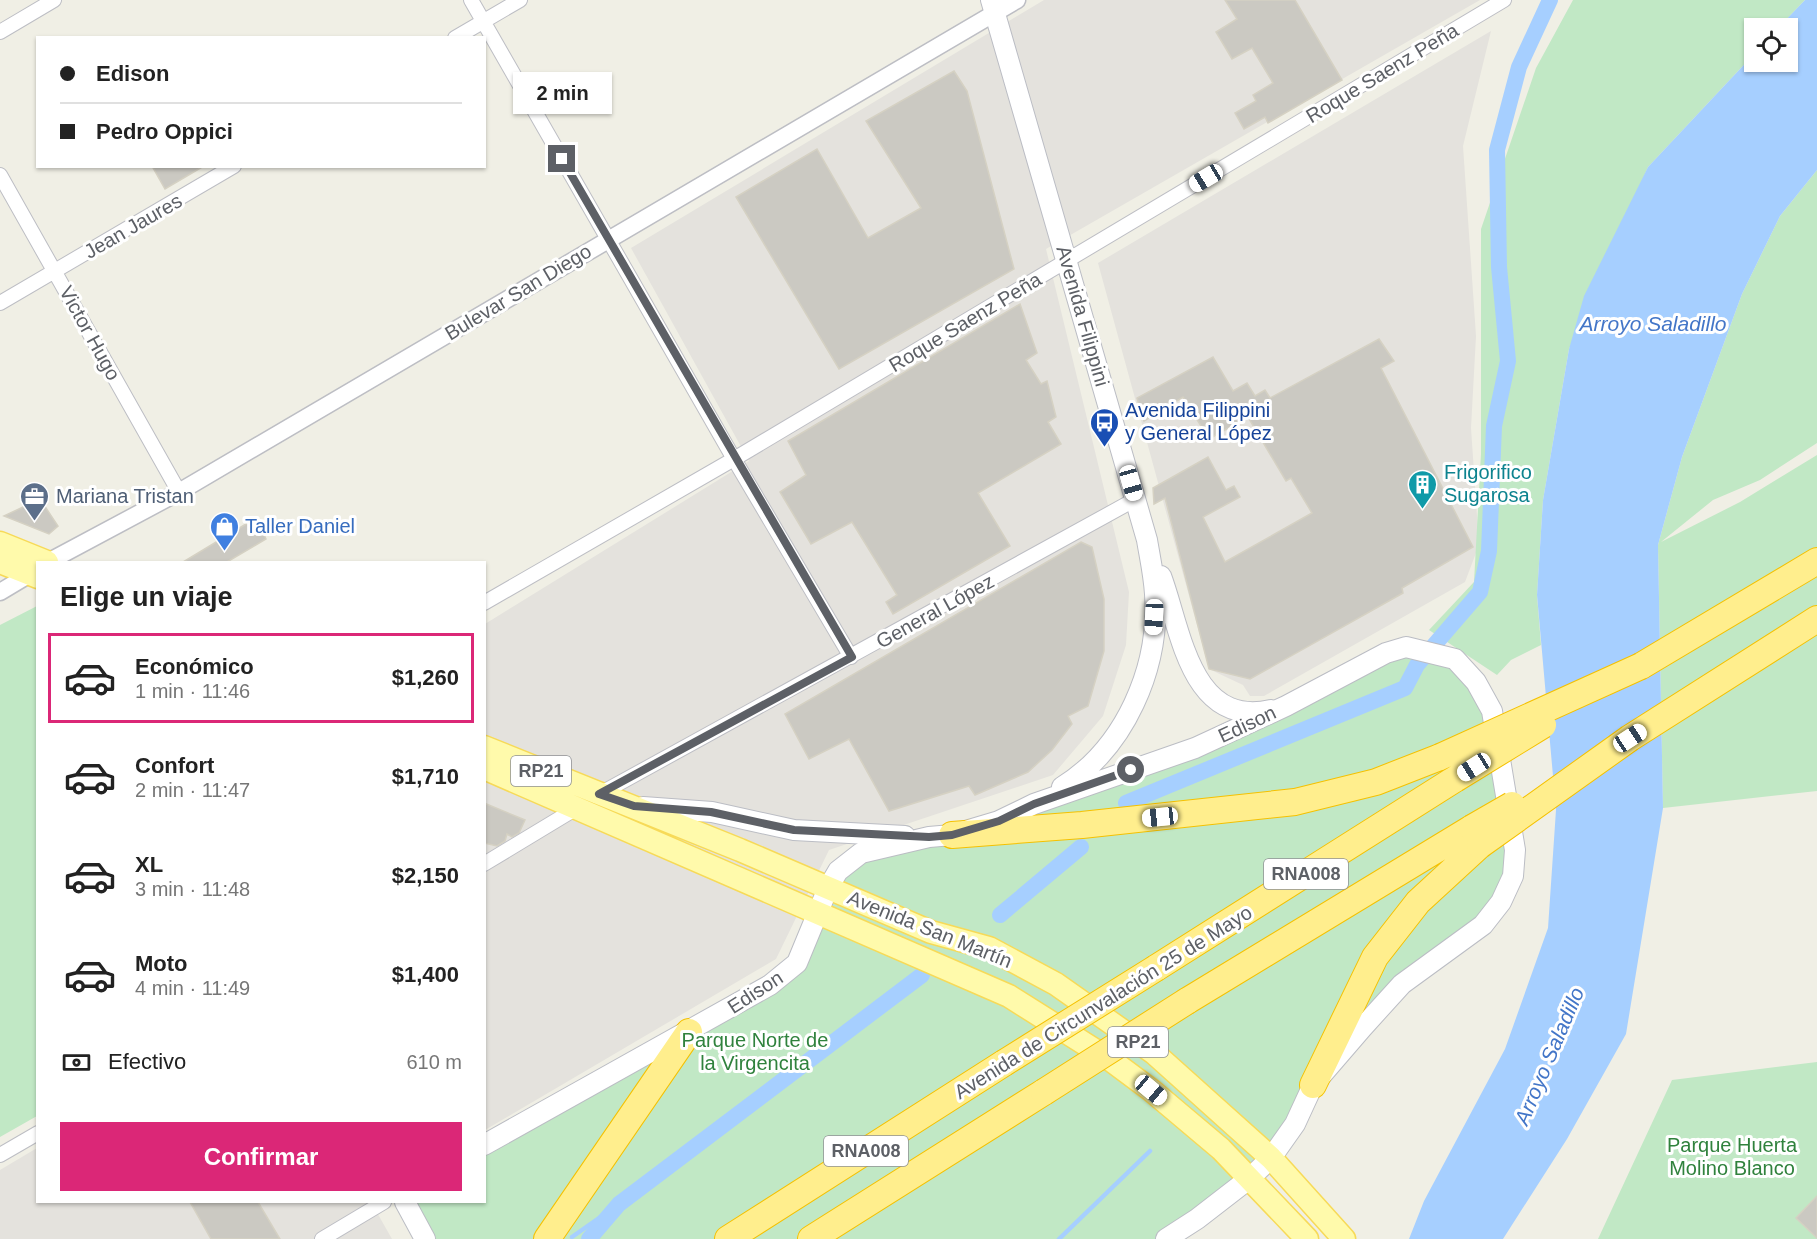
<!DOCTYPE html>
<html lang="es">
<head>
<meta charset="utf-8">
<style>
  body { margin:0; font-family:Arial,sans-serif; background:#f6f6f6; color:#222; height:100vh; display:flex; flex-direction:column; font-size:22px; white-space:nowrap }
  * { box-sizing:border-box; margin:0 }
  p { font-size:20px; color:#767676 }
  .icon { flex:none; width:33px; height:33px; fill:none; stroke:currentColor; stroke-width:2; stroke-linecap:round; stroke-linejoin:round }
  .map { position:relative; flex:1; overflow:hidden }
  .details { position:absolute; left:36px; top:561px; width:450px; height:642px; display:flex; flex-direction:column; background:#fff; border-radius:0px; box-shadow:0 2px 4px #0004 }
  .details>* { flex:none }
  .hud { position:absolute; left:36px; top:36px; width:450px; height:132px; border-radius:0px; box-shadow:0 2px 4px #0004; display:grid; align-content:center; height:132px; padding:0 24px; background:#fff }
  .controls { position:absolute; left:1744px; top:18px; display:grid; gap:12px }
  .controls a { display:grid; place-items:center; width:54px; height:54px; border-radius:0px; background:#fff; box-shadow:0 2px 4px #0004; font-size:30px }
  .end { position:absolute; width:27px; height:27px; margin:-14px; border:8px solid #5d6066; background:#fff; box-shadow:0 0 0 3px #fff }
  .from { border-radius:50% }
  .bubble { position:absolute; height:42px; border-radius:0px; background:#fff; box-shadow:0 2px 4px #0004; font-size:20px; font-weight:600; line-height:42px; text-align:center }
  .car { position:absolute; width:18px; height:36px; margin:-18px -9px; border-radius:8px; box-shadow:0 0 4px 2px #0007; background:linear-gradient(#fff 24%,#345 0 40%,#fff 0 76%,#345 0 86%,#fff 0) }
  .hud b { display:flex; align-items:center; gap:21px; height:57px; font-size:22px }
  .hud b+b { border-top:2px solid #e0e0e0 }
  .hud i { width:15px; height:15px; background:#222 }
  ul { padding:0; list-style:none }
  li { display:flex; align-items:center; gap:18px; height:90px; margin:0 12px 9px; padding:0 12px; border:3px solid transparent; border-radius:0px }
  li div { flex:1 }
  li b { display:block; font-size:22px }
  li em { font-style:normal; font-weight:600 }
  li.selected { border-color:#db2777 }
  li>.icon { width:54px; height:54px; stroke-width:1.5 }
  h2 { padding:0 24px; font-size:27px; line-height:72px }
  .pay { display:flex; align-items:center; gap:15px; height:66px; padding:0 24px; font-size:22px }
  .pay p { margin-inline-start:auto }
  .button { display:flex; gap:12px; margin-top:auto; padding:12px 24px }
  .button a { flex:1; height:69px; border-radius:0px; background:#db2777; color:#fff; font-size:24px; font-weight:600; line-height:69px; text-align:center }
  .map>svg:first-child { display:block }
  .industrial { fill:#e4e2dd }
  .green { fill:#c1e8c5 }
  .water { fill:#a6cfff }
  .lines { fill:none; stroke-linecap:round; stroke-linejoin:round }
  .stream { stroke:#a6cfff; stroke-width:4.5 }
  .canal { stroke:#a6cfff; stroke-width:16 }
  .building { fill:#cbc9c2; stroke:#d5d1c3; stroke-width:1.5 }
  .minor-casing { stroke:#bdbec4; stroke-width:16 }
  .tertiary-casing { stroke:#bdbec4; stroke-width:19 }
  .secondary-casing { stroke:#bbbdc4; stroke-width:22 }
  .primary-casing { stroke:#f7da58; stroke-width:25 }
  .motorway-casing { stroke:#f5c100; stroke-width:28 }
  .minor { stroke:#fff; stroke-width:14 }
  .tertiary { stroke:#fff; stroke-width:16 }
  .secondary { stroke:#fff; stroke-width:20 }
  .primary { stroke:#fffaab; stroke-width:22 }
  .motorway { stroke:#ffee8d; stroke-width:26 }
  .motorway-bridge-casing { stroke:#f5c100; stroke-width:28; stroke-linecap:butt }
  .motorway-bridge { stroke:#ffee8d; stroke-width:26 }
  .route { stroke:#5d6066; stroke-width:8 }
  .labels { text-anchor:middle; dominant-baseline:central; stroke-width:6; stroke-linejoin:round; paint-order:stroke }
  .shield { fill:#fff; stroke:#8e9094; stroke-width:1.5 }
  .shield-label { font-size:18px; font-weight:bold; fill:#5d6066 }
  .street-label { font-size:20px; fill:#5d6066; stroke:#fff }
  .transit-label { font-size:20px; fill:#164399; stroke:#fff; text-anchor:start }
  .culture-label { font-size:20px; fill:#0d838f; stroke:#fff; text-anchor:start }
  .service-label { font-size:20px; fill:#4e5e75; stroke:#fff; text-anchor:start }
  .shop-label { font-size:20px; fill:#366cbe; stroke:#fff; text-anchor:start }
  .park-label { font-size:20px; fill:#30823d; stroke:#fff }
  .water-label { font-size:21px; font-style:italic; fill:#4376c8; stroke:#fff }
</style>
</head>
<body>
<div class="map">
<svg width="1817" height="1239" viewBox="0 0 1817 1239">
  <rect width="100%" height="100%" fill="#f0efe5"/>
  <path class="industrial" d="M1044,0H1480L1046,249L1129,592L1126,645L1103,716L1053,775L829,850L776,959L485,1130V624L749,461L631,248Z
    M1491,31L1463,146L1476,336L1471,428L1479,545L1465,582L1264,696H1250L1243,685L1209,669L1098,263Z
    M37,1148L38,1202H371L392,1239H0V1170Z"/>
  <path class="green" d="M1573,0H1805L1778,28H1755V53L1648,167L1569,349L1543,500L1537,595L1541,645L1511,660L1497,675L1429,630L1474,582L1481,454V229L1536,68Z
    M1817,170V443L1760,480L1713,500L1661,542L1740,502L1817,455V791L1663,808L1658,545L1682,457L1742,294L1780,216Z
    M37,606V1116L0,1137V625Z
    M1430,651L1476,682L1515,850L1501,902L1402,984L1271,1158L1166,1239H425L405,1202H484L485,1145L797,963L838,871L1110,777L1386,653Z
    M1817,1062V1239H1598L1672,1080Z"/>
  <path class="water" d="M1805,0H1817V170L1780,216L1742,294L1682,457L1658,545L1663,808L1626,1034L1567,1139L1503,1239H1409L1424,1201L1505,1049L1548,928L1556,810L1537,595L1543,500L1569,349L1584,296L1648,167L1755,53V62H1788V28H1778Z"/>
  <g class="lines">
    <path class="stream" d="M572,1237L619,1204
      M1059,1239L1150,1151"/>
    <path class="canal" d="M1126,803L1405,688L1417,665L1480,592L1489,551L1494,426L1508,361L1499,267L1497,150L1519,67L1550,0
      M1000,915L1081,847
      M589,1239L619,1204L922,975"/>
  </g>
  <path class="building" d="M1225,0H1295L1342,80L1268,123L1265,117L1244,129L1235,113L1256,101L1253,95L1273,83L1252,48L1232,59L1216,32L1237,19Z
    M954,71L967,91L1014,269L839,369L736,197L817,149L868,238L921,208L866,121Z
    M152,166H204L165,189Z
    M1020,304L1037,353L1026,360L1041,384L1047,381L1056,417L1048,422L1061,444L978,493L1010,546L893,614L886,602L897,595L852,522L811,544L780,492L806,475L788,441Z
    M1379,339L1394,361L1381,368L1473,547L1402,588L1403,593L1250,679L1209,669L1165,498L1154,504L1153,488L1208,457L1226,490L1234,486L1240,497L1203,517L1225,562L1312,513L1291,478L1286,481L1248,417L1209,439L1183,397L1144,421L1137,398L1213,357L1233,391L1247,383L1255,396L1265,390L1270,398Z
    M40,499L58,526L49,534L4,516Z
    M256,518L266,539L227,562H183Z
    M1081,542L1092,547L1104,599V651L1088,706L1068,716L1072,724L1052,750L1028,772L975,795L969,786L889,811L849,739L809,759L785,714Z
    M484,803L525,820L519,833L512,837L507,834L505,841L497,846L484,843Z
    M1817,1196V1238L1796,1218Z
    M190,1202H258L280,1239H211Z"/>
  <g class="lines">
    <defs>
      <path id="minor" d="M471,0L734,459L851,657
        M0,32L54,0
        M455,38L520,0
        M0,175L179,492
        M0,303L234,166
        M484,603L734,459L1504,0
        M596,796L1136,499
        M484,864L580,806
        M0,1155L38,1133
        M322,1239L384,1202"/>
      <path id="tertiary" d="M48,562L179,492L1017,0
        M0,592L35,571"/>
      <path id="secondary" d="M991,0L1147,540C1150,558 1154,576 1155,594C1160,668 1125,748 1062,787
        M1161,576C1181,629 1190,728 1271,710
        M643,807L712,812L794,830L905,836
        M484,1145L770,985L797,963L828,888L838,871L861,853L929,837L952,835L999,821L1034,804L1195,748L1286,706L1386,653L1406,647L1455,659L1476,682L1492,711L1515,850L1513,876L1501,902L1483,925L1402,984L1363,1027L1313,1085L1295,1124L1271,1158L1250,1178L1197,1219L1166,1239
        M405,1202L425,1239"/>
      <path id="primary" d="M0,543L47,562
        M0,562L38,577
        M484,747L740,850L931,932L989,948L1056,984L1154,1053L1271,1158L1344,1239
        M484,768L1009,996L1112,1061L1151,1090L1221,1149L1307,1239"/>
      <path id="motorway" d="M1641,666L1817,561
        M1630,738L1817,619
        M952,835L1082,825L1295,802L1376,782L1440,757
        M1156,968L1455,779
        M1187,1001L1472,828
        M1313,1085L1375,957L1418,902L1480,845
        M547,1239L689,1032
        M728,1239L1004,1063
        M811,1239L1044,1092"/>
    </defs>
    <use href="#minor" class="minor-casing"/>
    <use href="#tertiary" class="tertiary-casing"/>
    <use href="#secondary" class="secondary-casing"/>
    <use href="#primary" class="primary-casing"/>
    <use href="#motorway" class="motorway-casing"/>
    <use href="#minor" class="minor"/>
    <use href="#tertiary" class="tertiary"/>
    <use href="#secondary" class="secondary"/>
    <use href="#primary" class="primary"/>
    <use href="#motorway" class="motorway"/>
    <defs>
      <path id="motorway-bridge" d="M1440,757L1641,666
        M1455,779L1543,725
        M1472,828L1512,805
        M1480,845L1630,738
        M1004,1063L1156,968
        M1044,1092L1187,1001"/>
    </defs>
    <use href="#motorway-bridge" class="motorway-bridge-casing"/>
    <use href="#motorway-bridge" class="motorway-bridge"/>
  </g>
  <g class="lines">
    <path class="route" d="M562,159L852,657L599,794L634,806L711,812L794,830L929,837L952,835L999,821L1034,804L1131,770"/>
  </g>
  <defs>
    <symbol id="bus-pin" viewBox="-11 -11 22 30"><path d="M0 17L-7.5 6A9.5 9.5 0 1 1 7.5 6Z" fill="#1a4fb4" stroke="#fff"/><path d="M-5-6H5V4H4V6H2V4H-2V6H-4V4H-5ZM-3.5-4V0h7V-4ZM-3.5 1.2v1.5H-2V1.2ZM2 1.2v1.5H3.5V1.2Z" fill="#fff"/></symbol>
    <symbol id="building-pin" viewBox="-11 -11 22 30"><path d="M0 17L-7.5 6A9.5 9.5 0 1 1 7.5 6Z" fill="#0f9aa8" stroke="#fff"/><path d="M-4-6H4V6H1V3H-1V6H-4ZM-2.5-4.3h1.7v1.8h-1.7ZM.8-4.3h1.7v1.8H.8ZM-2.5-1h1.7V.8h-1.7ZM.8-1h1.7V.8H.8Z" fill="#fff"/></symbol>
    <symbol id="office-pin" viewBox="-11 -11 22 30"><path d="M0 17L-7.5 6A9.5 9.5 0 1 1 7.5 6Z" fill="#5c6f8a" stroke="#fff"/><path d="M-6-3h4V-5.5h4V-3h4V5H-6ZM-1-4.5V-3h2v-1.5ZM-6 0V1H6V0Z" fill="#fff"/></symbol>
    <symbol id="shop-pin" viewBox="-11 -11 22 30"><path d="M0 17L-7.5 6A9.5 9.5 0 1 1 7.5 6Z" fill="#3f7fe0" stroke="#fff"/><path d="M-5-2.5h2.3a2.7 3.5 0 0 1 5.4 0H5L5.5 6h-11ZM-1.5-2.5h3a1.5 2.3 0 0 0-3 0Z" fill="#fff"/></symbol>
  </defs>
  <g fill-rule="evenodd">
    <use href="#bus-pin" x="1088" y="406" width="33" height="45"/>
    <use href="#building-pin" x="1406" y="468" width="33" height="45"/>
    <use href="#office-pin" x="18" y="480" width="33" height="45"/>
    <use href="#shop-pin" x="208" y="510" width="33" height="45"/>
  </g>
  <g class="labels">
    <g class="shield">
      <rect x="511" y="756" width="60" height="30" rx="4.5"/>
      <rect x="1264" y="859" width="84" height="30" rx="4.5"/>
      <rect x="1108" y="1027" width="60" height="30" rx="4.5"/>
      <rect x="824" y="1136" width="84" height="30" rx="4.5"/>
    </g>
    <g class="shield-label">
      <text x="541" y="771">RP21</text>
      <text x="1306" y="874">RNA008</text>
      <text x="1138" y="1042">RP21</text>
      <text x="866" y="1151">RNA008</text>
    </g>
    <g class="street-label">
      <text transform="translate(1382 73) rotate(-31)">Roque Saenz Peña</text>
      <text transform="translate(133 226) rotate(-30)">Jean Jaures</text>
      <text transform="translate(518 292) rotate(-31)">Bulevar San Diego</text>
      <text transform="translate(1083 316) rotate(74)">Avenida Filippini</text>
      <text transform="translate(965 322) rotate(-31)">Roque Saenz Peña</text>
      <text transform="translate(90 333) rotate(61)">Victor Hugo</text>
      <text transform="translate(935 611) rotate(-29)">General López</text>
      <text transform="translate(1247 724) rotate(-25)">Edison</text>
      <text transform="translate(930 929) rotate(22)">Avenida San Martín</text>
      <text transform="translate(755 992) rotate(-33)">Edison</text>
      <text transform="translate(1103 1002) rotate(-32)">Avenida de Circunvalación 25 de Mayo</text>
    </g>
    <g class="transit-label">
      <text x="1125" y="410">Avenida Filippini<tspan x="1125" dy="23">y General López</tspan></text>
    </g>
    <g class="culture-label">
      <text x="1444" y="472">Frigorifico<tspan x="1444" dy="23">Sugarosa</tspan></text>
    </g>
    <g class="service-label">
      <text x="56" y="496">Mariana Tristan</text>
    </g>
    <g class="shop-label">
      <text x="245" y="526">Taller Daniel</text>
    </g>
    <g class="park-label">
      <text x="755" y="1040">Parque Norte de<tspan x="755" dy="23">la Virgencita</tspan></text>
      <text x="1732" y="1145">Parque Huerta<tspan x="1732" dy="23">Molino Blanco</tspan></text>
    </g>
    <g class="water-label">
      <text x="1653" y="323">Arroyo Saladillo</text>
      <text transform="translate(1549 1056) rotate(-67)">Arroyo Saladillo</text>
    </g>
  </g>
</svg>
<div class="controls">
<a><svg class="icon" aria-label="locate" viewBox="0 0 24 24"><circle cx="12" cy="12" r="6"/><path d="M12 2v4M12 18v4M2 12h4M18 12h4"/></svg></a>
</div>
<i class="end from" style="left:1131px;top:770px"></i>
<i class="end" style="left:562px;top:159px"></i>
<div class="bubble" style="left:513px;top:72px;width:99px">2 min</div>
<i class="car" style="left:1206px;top:178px;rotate:239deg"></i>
<i class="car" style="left:1131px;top:483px;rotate:164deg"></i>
<i class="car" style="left:1154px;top:617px;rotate:183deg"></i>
<i class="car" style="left:1630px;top:738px;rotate:57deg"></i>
<i class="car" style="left:1474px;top:767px;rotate:238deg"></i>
<i class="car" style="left:1160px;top:817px;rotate:264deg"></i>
<i class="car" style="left:1151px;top:1090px;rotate:130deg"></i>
<div class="hud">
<b><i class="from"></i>Edison</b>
<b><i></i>Pedro Oppici</b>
</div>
<section class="details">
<h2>Elige un viaje</h2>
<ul>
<li class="selected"><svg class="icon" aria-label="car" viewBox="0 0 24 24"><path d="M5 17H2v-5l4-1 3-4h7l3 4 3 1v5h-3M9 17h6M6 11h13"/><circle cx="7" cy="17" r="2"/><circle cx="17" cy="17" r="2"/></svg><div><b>Económico</b><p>1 min · 11:46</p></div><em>$1,260</em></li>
<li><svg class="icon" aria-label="car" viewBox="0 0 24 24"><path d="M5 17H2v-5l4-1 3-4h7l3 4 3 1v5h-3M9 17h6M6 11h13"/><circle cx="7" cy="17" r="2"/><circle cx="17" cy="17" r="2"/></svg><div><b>Confort</b><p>2 min · 11:47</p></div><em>$1,710</em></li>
<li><svg class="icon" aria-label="car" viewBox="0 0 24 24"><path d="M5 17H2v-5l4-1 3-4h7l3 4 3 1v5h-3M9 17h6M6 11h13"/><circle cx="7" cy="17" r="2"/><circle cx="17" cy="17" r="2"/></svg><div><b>XL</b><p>3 min · 11:48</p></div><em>$2,150</em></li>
<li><svg class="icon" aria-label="car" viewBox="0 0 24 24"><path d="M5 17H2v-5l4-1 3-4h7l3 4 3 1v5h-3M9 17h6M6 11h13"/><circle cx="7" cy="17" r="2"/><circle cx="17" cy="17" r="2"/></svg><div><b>Moto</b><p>4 min · 11:49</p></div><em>$1,400</em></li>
</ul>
<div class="pay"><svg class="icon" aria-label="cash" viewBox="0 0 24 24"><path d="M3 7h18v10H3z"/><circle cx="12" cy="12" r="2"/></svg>Efectivo<p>610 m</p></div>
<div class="button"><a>Confirmar</a></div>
</section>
</div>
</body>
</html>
